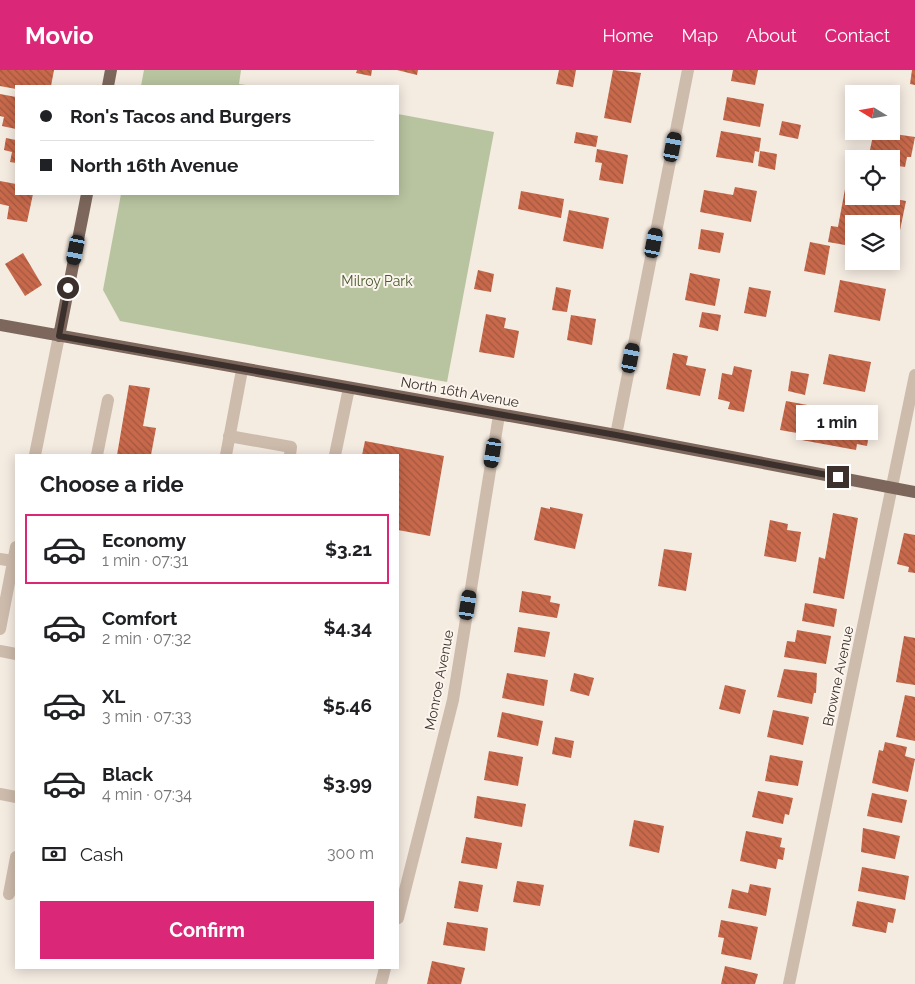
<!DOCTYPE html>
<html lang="en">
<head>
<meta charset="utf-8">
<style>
  body { margin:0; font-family:Raleway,sans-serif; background:#f2f2f2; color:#202124; height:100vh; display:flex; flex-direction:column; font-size:19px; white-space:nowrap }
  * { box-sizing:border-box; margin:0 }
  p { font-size:16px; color:#757577 }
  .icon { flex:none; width:28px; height:28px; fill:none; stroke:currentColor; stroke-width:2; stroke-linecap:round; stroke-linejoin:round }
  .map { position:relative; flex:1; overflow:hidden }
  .details { position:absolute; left:15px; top:384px; width:384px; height:515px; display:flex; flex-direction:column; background:#fff; border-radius:0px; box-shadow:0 2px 12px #0003 }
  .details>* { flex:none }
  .hud { position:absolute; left:15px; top:15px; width:384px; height:110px; border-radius:0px; box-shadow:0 2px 12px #0003; display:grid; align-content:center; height:110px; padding:0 25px; background:#fff }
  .needle { width:32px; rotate:281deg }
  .buttons { position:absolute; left:845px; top:15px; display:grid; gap:10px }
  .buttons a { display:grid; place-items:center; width:55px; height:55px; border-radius:0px; background:#fff; box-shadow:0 2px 12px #0003; font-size:25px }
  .end { position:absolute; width:22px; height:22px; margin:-11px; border:6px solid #3b302b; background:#fff; box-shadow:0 0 0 2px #fff }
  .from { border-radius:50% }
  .bubble { position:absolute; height:35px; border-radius:0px; background:#fff; box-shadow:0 2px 12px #0003; font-size:16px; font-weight:700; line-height:35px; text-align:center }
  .car { position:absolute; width:15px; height:30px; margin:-15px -8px; border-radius:6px; box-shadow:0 0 4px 1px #0007; background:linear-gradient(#222 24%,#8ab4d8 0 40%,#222 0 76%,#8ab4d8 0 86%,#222 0) }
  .hud b { display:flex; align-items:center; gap:18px; height:48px; font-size:19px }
  .hud b+b { border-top:1px solid #e0e0e0 }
  .hud i { width:12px; height:12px; background:#202124 }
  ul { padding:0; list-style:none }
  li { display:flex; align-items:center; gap:15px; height:70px; margin:0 10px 8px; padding:0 15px; border:2px solid transparent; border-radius:0px }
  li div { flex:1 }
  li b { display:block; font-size:19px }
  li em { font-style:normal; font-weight:700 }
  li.on { border-color:#db2777 }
  li>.icon { width:45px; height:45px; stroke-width:1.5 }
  h2 { padding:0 25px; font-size:22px; line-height:60px }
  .pay { display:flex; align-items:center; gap:12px; height:55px; padding:0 25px; font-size:19px }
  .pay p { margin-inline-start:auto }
  .button { display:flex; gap:10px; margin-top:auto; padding:10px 25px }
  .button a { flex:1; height:58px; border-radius:0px; background:#db2777; color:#fff; font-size:20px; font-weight:700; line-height:58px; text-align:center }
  header { display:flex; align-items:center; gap:30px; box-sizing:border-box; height:70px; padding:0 25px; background:#db2777; color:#fff }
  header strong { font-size:24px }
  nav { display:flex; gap:28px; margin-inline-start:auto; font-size:18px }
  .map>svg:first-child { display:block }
  .park { fill:#b8c4a0 }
  .building { fill:url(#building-back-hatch) }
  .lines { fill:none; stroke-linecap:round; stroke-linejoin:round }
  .minor { stroke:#cdbbac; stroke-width:12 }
  .major { stroke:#7d675c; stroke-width:12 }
  .route { stroke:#3b302b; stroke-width:6 }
  .labels { text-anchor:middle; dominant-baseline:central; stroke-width:4; stroke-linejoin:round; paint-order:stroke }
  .park-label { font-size:14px; fill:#4a5a2e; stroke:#fbf5ee }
  .street-label { font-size:14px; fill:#3b302b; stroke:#fbf5ee }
</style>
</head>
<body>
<header>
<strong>Movio</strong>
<nav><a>Home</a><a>Map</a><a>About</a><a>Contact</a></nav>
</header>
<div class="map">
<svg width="915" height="914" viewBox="0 0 915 914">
  <defs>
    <pattern id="building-back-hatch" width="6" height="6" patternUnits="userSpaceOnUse" patternTransform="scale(1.25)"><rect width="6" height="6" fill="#c8694b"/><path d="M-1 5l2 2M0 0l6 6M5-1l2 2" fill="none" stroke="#a4573f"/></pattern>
  </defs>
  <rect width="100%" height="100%" fill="#f4ebe1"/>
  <path class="park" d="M144,0H241L239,14L253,16H141Z
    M398,44L494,62L447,312L120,251L103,220L121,124H398Z"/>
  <path class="building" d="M0,0H54L51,16H16V19L0,16Z
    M357,0H372L371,6L356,3Z
    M397,0H418L417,5Z
    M559,0H576L573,17L556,14Z
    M613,0L641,3L631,53L604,48Z
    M733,0H758L755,15L731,11Z
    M912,0H915V15L910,14Z
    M0,24L16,27V59L2,56L4,47L0,46Z
    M727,27L764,34L760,57L723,50Z
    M782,51L801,55L798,69L779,65Z
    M721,61L761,68L759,82L755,81L753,93L716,87Z
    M874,61L915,67L911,87H907L905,97L891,95V89H868Z
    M576,62L598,66L596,77L574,73Z
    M6,68L16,70V93L10,92L12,82L4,80Z
    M597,79L628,85L623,114L599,110L602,93L595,92Z
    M760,81L777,84L775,100L758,96Z
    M0,111L16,114V124H33L27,152L7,149L9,136L0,134Z
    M735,117L757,121L751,152L700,142L704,120L733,125Z
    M845,119L854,121V126H880L906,131L898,170L891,169V154H854V162L848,160L845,175L828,172L831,156L838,157Z
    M521,121L564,129L561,148L518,139Z
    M569,140L609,148L603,179L563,171Z
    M701,159L724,163L720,183L698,179Z
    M810,172L830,176L825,205L804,201Z
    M23,183L42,215L25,226L5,194Z
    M478,200L494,204L491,222L474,219Z
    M690,203L720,209L715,236L685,230Z
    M840,210L886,219L880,251L834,242Z
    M556,217L571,220L567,242L552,240Z
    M749,217L771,221L766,247L744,243Z
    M702,242L721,245L718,261L699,257Z
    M486,244L506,248L504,258L519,261L514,288L479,282Z
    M571,245L596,249L592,275L567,270Z
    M673,283L688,286L686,295L706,299L700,326L666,319Z
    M829,284L871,292L865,322L823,314Z
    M734,296L752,300L744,342L728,339L730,332L718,329L722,303L732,305Z
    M791,301L809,304L805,325L788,321Z
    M129,315L150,318L143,356L156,358L151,385H117Z
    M786,331L872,347L867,376L857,374L856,380L796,369L797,363L780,360Z
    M365,371L444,386L430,466L398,460V385H362Z
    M541,437L550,439V437L583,444L575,479L534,470Z
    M833,443L858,448L844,529L813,523L819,487L825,489Z
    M770,450L788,454L787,460L801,462L796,492L764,486Z
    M904,463L915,465V503L908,502L909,497L897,494Z
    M664,479L692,483L686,521L658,516Z
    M522,521L551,526L550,532L560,534L557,548L519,542Z
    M805,533L837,539L834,557L802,551Z
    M518,557L550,562L545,587L514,582Z
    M797,560L831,566L826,594L784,587L787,571L795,572Z
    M904,566L915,568V615L896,612Z
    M784,599L817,603L816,623H814L812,634L777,627Z
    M507,603L548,610L544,636L502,628Z
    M574,603L594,608L589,626L570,621Z
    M725,615L746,620L740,644L719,639Z
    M905,625L915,627V671L896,667Z
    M773,640L809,647L803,675L767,667Z
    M502,642L543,651L538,676L497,667Z
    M555,667L574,671L571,688L552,684Z
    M885,672L907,677L905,686L915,689L908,722L872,713L879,680L883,681Z
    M489,681L523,687L518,716L484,710Z
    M770,685L803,691L798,716L765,711Z
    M758,721L793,728L789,745L785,744L783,754L752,747Z
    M872,723L907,730L902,753L867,746Z
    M477,726L526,734L522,757L474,748Z
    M634,750L664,756L659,783L629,776Z
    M863,758L900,766L895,789L861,782Z
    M746,761L782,768L780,777L785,778L783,790L778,789L776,799L740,791Z
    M466,767L502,773L497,799L461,793Z
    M862,797L909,806L905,830L858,821Z
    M459,811L483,815L478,842L454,838Z
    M517,811L544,815L540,836L513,832Z
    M750,814L771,818L766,846L728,838L732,819L748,823Z
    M857,831L896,839L893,853L888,852L886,863L852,856Z
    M721,850L758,857L751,890L721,884L724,868L718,867Z
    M447,852L488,858L485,881L443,875Z
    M432,891L465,898L461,914H427Z
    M725,896L758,904L755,914H721Z"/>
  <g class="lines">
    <path class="minor" d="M616,365L688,0
      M229,366L291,377L290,385
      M35,385L59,266
      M97,385L108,330
      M226,385L242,300
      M335,385L349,318
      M0,489L13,491
      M0,559L16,477
      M0,581L16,584
      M0,724L16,727
      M9,824L16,787
      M398,848L453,630L499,345
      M381,914L385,898
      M789,914L915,305"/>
    <path class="major" d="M108,16L111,0
      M0,255L616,365L915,422
      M59,266L87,124"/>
  </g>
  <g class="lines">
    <path class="route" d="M68,218L59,266L616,365L838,407"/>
  </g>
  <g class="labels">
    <g class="park-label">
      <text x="377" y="211">Milroy Park</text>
    </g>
    <g class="street-label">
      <text transform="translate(460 322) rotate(10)">North 16th Avenue</text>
      <text transform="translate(838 606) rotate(-78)">Browne Avenue</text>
      <text transform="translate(439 610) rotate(-79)">Monroe Avenue</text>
    </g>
  </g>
</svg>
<div class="buttons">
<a><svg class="needle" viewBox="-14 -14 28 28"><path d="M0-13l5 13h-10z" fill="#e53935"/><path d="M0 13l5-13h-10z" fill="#757577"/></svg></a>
<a><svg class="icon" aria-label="locate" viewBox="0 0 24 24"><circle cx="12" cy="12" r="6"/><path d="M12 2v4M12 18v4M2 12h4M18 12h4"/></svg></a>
<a><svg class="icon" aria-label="layers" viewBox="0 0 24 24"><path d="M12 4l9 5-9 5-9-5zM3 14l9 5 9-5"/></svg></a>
</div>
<i class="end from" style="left:68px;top:218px"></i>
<i class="end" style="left:838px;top:407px"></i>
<div class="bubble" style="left:796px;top:335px;width:82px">1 min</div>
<i class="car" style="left:673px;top:77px;rotate:11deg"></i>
<i class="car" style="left:654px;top:173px;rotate:11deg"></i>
<i class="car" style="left:76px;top:180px;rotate:191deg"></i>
<i class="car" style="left:631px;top:288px;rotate:11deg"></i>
<i class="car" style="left:493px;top:383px;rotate:189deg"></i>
<i class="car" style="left:468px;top:535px;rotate:9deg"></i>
<div class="hud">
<b><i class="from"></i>Ron's Tacos and Burgers</b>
<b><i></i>North 16th Avenue</b>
</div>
<section class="details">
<h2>Choose a ride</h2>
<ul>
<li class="on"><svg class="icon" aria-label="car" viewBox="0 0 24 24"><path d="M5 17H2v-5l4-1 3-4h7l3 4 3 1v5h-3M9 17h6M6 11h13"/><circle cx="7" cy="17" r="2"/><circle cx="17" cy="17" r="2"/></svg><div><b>Economy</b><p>1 min · 07:31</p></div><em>$3.21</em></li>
<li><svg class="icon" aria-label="car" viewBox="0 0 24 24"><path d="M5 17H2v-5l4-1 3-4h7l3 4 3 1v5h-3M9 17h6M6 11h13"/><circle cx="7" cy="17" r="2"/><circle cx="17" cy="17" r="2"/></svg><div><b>Comfort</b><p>2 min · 07:32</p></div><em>$4.34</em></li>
<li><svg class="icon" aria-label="car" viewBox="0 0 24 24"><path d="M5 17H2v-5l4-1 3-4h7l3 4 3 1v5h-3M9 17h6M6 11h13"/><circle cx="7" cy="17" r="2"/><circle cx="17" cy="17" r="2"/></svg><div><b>XL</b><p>3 min · 07:33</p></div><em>$5.46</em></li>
<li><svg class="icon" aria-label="car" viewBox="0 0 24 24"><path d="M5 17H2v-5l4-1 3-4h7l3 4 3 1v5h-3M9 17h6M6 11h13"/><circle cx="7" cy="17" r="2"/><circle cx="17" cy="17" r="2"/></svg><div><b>Black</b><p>4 min · 07:34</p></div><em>$3.99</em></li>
</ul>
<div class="pay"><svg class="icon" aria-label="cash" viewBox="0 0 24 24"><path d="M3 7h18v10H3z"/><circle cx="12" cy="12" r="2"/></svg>Cash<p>300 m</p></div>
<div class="button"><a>Confirm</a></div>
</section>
</div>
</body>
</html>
